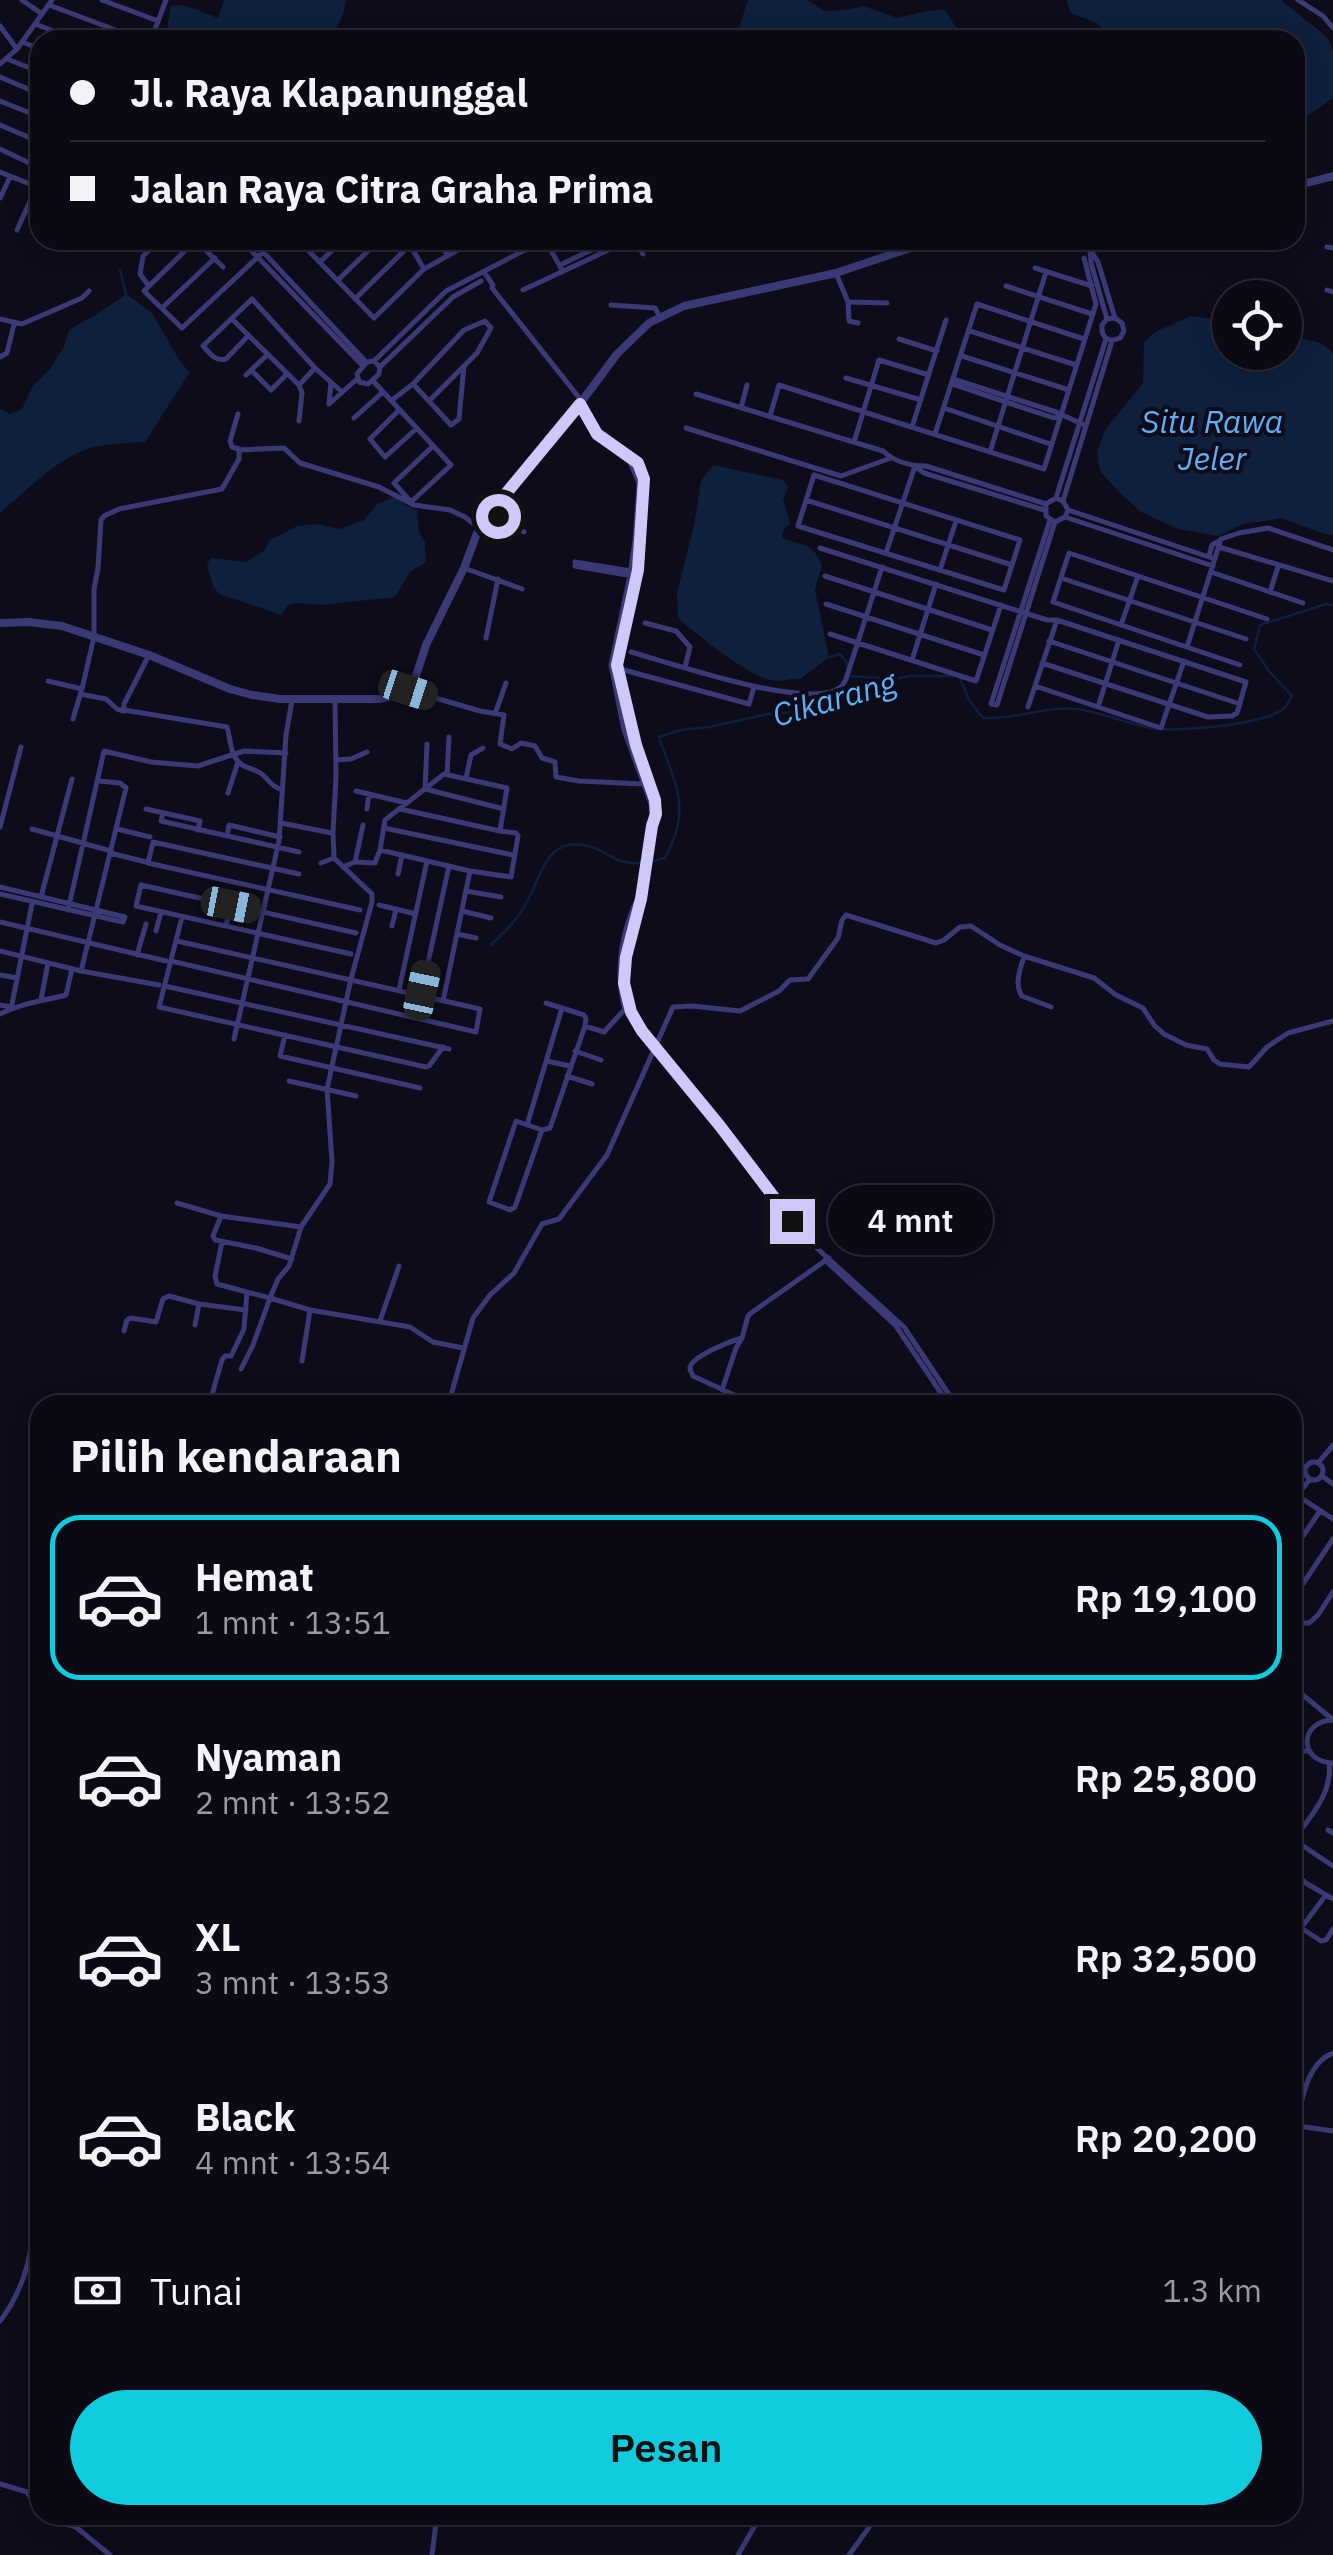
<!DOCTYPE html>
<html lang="id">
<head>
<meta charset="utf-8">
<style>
  body { margin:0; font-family:"IBM Plex Sans",sans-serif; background:#13121d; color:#f1f3f6; height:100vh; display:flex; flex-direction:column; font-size:38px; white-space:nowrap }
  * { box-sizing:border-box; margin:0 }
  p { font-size:32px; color:#999aa0 }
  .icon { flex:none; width:55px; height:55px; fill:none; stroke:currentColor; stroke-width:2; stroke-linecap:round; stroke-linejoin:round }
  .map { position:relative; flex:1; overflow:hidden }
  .sheet { position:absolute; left:30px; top:1395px; width:1272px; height:1130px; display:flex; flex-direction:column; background:#0a0914; border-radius:30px; box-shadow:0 5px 25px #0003,0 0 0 2px #2a2a34 }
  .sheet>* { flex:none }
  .hud { position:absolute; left:30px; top:30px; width:1275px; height:220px; border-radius:30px; box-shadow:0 5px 25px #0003,0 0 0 2px #2a2a34; display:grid; align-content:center; height:220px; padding:0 40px; background:#0a0914 }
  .controls { position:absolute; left:1212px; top:280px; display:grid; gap:20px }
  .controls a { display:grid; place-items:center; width:90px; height:90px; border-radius:50%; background:#0a0914; box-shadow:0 5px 25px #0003,0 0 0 2px #2a2a34; font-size:50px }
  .end { position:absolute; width:45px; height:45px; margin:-22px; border:12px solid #cfc9fb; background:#111; box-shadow:0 0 0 5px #111 }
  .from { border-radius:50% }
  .bubble { position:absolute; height:70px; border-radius:35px; background:#0a0914; box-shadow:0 5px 25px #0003,0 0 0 2px #2a2a34; font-size:32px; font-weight:600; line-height:70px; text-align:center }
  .car { position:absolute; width:30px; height:60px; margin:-30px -15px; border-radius:12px; box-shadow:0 0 8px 2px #0007; background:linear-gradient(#222 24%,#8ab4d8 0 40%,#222 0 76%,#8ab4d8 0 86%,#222 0) }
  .hud b { display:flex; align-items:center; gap:35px; height:95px; font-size:38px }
  .hud b+b { border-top:2px solid #2a2a34 }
  .hud i { width:25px; height:25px; background:#f1f3f6 }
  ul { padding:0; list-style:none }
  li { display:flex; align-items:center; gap:30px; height:165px; margin:0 20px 15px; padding:0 20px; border:5px solid transparent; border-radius:30px }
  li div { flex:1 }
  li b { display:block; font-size:38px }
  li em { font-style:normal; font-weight:600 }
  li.selected { border-color:#11cbdf }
  li>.icon { width:90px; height:90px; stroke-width:1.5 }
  h2 { padding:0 40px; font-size:45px; line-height:120px }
  .pay { display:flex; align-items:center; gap:25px; height:110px; padding:0 40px; font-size:38px }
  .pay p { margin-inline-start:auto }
  .button { display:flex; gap:20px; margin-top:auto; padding:20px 40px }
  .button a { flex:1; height:115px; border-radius:60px; background:#11cbdf; color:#111; font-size:40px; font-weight:600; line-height:115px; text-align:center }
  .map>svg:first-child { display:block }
  .water { fill:#0e203c }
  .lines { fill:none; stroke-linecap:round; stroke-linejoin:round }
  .stream { stroke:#0e203c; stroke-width:2.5 }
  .minor { stroke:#3c3a76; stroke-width:5 }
  .tertiary { stroke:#3c3a76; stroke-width:8 }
  .route { stroke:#cfc9fb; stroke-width:12 }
  .labels { text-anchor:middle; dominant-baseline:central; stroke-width:8; stroke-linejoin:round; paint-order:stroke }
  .water-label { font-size:32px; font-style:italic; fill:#5faff3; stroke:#0e0c1a }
</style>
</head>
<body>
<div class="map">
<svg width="1333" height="2555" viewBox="0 0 1333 2555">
  <rect width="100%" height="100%" fill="#0e0c1a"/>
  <path class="water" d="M224,0H346L343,15L331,40H161L167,29L171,6L184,5L218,18Z
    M748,0H807L824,11L847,10L863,6L898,18L926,11L945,10L955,26L976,40H735Z
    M1066,0H1281L1328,38L1333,51V98L1295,125V40H1112L1097,23L1071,13Z
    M126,294L152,313L181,363L190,372L145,442C125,443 102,443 82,451C51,464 25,492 0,513V409L10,414L22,409L33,386L50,369L64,347L69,330L102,311Z
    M1191,316L1230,321V352H1285V334L1321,343L1333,353V535L1322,533L1281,518L1243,524L1218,536L1178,529L1141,512L1119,492L1100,471L1097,451L1105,430L1143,383L1144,342L1155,332Z
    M713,465L783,480L788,487L783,500L790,523L783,531L782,537C803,548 811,540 822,565L815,590L829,657L801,679C792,678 786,681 778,681C752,681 698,635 678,618L677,593L694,525L701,481Z
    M396,496L405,505L417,510L419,533L425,542L426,562L410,572L395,597L322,605L296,603L287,606L282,615L219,594L213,586L207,564L211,558L246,562L264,551L270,540L297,526L317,524L340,529L364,520L377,504Z"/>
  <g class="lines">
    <path class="stream" d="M120,270L126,294
      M829,657L840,654L846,661L848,669
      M851,676L888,679
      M960,678L969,700L983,718C1014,720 1044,706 1076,709C1102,712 1127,724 1152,728C1176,733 1266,724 1283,709C1287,706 1289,701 1292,696L1269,671L1254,649L1260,625L1326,604L1333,605
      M491,945C502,934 515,923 523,909C543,877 545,829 597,849C604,852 611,857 618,860C634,866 649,862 665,858C692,807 676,788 659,737L681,730L709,727L768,714L806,712L839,701L882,681L911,676H953"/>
    <path class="minor" d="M22,0L42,14
      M102,0L158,21
      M1298,0L1323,16L1333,28
      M49,5L142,40
      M35,24L78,40
      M0,26L17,49
      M151,40L166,0
      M22,42L40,49
      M7,59L40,72
      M0,64L17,49L52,0
      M0,77L40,94
      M0,101L40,117
      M0,125L40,142
      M0,149L40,168
      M0,172L40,188
      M0,198L10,177
      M17,230L36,188
      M195,240L223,267
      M196,240L144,291L182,328L276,240
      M241,240L363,366
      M252,240L366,362
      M298,240L302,244L306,240
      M407,240L424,269L476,240
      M438,240L448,256
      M545,240L561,268
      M635,240L643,254
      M1089,240L1091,263L1107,319
      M302,244L374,318L424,269
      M1327,247L1333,248
      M1091,251L1098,262L1115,318L1122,323L1124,331L1120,338C1108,343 1101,338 1102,325L1107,319L1115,318
      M320,262L343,240
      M560,265L612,240
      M1035,268L1092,286
      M484,272L493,285L492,288L581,400
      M836,273L848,302L849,321L858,323
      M338,280L379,240
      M148,285L140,274L143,256L160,240
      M1006,286L1092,314
      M523,290L617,246L613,240
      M1327,290L1333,292
      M355,299L410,245
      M848,302L887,303
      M611,305L655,308L660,317
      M162,308L215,258
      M0,319L22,324L82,298L89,291
      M232,319L299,385L302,393L299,421
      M970,331L1076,365
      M248,336L226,359C215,362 209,352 203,346L252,299L315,368L342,392
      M899,339L937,351
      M962,356L1069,390
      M0,357L7,353L14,324
      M374,361L380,367L379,374L368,384L359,382L357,374L367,362L374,361L446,291L544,240
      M381,366L453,297L481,281
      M251,370L271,390L287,374
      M246,375L267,355
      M846,378L921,400
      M953,379L1056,412L1082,424
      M373,381L451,465L411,502L394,483L433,446
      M331,382L329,404L357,379
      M952,384L1054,418L1060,416
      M299,385L315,368
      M696,394L883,451C895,462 910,466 926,466L1046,504
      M392,400L413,384L464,330L485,321L491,328L477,353L429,401L413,384
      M429,401L451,425L459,419L464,366
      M579,404L597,434L638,463L645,479L638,569L617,665L642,764L655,800L656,814L652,826L641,899L626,957L625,983L631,1012
      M741,408L747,385
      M944,408L1050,444
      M399,410L370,439L385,457L417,428
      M238,414L230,441L232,447L239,449
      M770,416L779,385L1044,469L1096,304L1084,258
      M354,418L383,392
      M912,427L946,320
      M686,428L841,476L891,458
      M935,434L977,304L1084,339
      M854,442L879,360L929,375
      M990,452L1046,272
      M629,460L639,483L635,540L630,575L611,665L624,730L651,804L652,826
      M917,468L924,473L1044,510
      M814,475L1020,540L1004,590L798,526Z
      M1056,498L1063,501L1068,510L1065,517L1055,522L1046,516V504L1056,498L1106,339
      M806,500L1012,565
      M1063,501L1112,341
      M497,508L502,509L500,518L524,532
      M1068,510L1215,559
      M1065,517L1213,566
      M1050,520L991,704L997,705L1055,522
      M1219,547L1333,581
      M820,548L1047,620H1057L1246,682L1237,713L1232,716L1208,717L1042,663
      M886,553L915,466
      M1209,556L1212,545L1221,540
      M575,562L631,571
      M575,566L633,576
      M464,568L522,589
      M940,570L956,521
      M1211,572L1303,603
      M825,576L992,630
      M1061,578L1246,639
      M1270,592L1278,567
      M826,604L984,655
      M645,623L676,631L690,647L685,667
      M1121,625L1138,576
      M830,634L976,681L1001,605
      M486,638L498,579
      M1049,641L1240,704
      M1187,647L1221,539L1239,533L1268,528L1333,550
      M631,652C673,664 799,707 836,690C843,686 842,686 846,679L882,567
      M149,655L124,704V710L227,727C231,738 229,755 241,764C247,769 257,769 263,775C270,782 272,786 282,790
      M912,660L936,584
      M1240,665L1053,602L1069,553L1267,619
      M624,670L749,704L754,687
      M48,681L82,689L94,637V589L98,568L101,520L104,516L119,509L222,489L239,459V450L284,448L300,463L379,487L414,505L450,510L465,517L479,528
      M1035,686L1161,728L1184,661
      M408,690L480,711L504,715L500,744L512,749L521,743L535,746L542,758L555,762L556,777L579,781L643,784
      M80,694L106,699L117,709L124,711
      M335,698L336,776L333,833L334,858L372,894V902L351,979L327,1089L332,1162L330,1184L301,1227L289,1266L278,1279L270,1298L310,1310L410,1327L433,1342L463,1348
      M1028,707L1057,620
      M1098,707L1119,640
      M495,714L506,683
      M73,719L81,692
      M427,744L425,789L504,809
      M336,760L351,759L367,752
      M447,774L449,737
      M466,778L471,755L483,748
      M356,791L407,803
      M228,793L238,762
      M146,809L200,821L198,830
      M367,809L369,794
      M400,809L500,831
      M163,813L161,821L299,852
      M281,823L332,833
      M0,827L21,747
      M384,828L513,855
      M32,829L111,851
      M117,829L150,837
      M227,836L229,825L280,837
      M110,853L146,862
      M355,862L363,825
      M321,863L334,858
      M343,867L355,862L375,863L380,850L385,820L444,774L507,788L500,831L516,833L518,836L511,877L470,871L380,850
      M299,874L153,842L148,863L360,910
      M398,874L402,855
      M0,887L125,917L123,922L0,894
      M466,891L501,897
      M639,895C622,930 614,971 625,1009L631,1012L642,1031L720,1126L791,1221L810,1242L904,1327L956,1405
      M41,897L72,779
      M232,905L356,933
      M379,905L416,914
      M68,910L104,751L151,762L198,766L244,751L286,753
      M462,911L491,918
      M182,917L159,1007L426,1067L429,1066L443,1047
      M0,922L166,961
      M226,926L231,905L141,885L136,906L351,954
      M392,926L396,909
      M156,931L161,912
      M457,934L476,938
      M0,951L81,971L159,985
      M137,955L146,924
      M1024,957C1020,969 1014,985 1022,996L1051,1007
      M171,961L476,1032L480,1009L177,941
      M81,971L126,788L120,783L99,781
      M0,975L17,978
      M165,986L449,1049
      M399,990L427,861
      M421,995L449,866
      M41,1000L48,963
      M443,1001L470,871
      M0,1005L11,1007
      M11,1009L32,904
      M0,1014C21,1003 44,1001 66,995L72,969
      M585,1026L604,1032L625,1009
      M285,1035L280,1056L420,1088
      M234,1039L279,841L286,735L292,700
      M575,1051L601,1060
      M547,1061L570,1066
      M567,1076L592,1084
      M289,1081L356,1096
      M527,1125L562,1008
      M542,1130L516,1121L489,1202L510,1210L515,1207L542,1130L550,1128L585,1026L586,1019L584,1015L546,1003
      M177,1203L221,1216L301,1227
      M221,1216L213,1236L215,1240L256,1248L292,1259
      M222,1242L215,1276L217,1284L270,1298L253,1345L241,1369
      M825,1260L896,1326L949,1405
      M380,1321L399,1266
      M195,1325L199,1304
      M124,1331L127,1320L131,1318L156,1322L163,1299L169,1296L199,1304L246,1310
      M302,1361L310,1310
      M722,1390L736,1348L742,1338
      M209,1405L222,1360L225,1356H231L244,1329L247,1292
      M475,1405L453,1398L451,1395L473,1318L490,1295L514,1273L542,1224L559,1219L607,1155L673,1007L692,1006L740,1011L779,991L790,980L808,979L838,938L842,920L846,915L936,943L944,940L960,927L971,926L1000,945L1024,956L1094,978L1116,995L1143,1008L1154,1025L1164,1034L1186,1045L1207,1049L1214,1060L1220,1064L1249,1067L1267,1047L1288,1033L1333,1021
      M743,1405V1399L693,1376C692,1373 690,1371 690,1368C690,1357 731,1341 742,1338L748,1316L751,1313L829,1258
      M1305 1471a9 9 0 1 1 18 0a9 9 0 1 1-18 0Z
      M1318,1463L1333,1445
      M1322,1476L1333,1484
      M1292,1492L1333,1519
      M1292,1502L1310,1479
      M1292,1552L1320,1511
      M1292,1600L1333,1539
      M1292,1616L1302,1623H1309L1318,1615L1333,1592
      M1292,1646L1299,1651
      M1292,1686L1332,1719
      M1333,1720C1299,1721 1298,1762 1333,1763
      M1292,1747L1299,1751H1308
      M1328,1830L1333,1833
      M1294,1840L1333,1866
      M1292,1842C1309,1818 1333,1794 1329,1763
      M1292,1875L1333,1899
      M1292,1895L1304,1881
      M1292,1922L1321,1941L1326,1940L1333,1929
      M1301,1928L1326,1895
      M1292,2125L1333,2131
      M1296,2126C1302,2101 1306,2063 1333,2053
      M0,2321C32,2280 33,2235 40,2186
      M0,2484L27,2492L40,2511
      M43,2515L50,2519L76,2527L110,2555
      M432,2555L437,2515
      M738,2555L761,2515
      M849,2555L878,2515"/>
    <path class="tertiary" d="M1295,186L1333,176
      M0,623L28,622L62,626L149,655L230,689L252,695L280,699H379L402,694L408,690L414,682L426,645L464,568L479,528L582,401L617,354L649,323L684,306L836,273L934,240"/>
  </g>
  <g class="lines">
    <path class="route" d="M498,516L502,509L494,508L580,404L597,434L638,463L644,479L638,570L617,665L636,745L655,800L656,814L652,826L641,899L626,957L624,983L631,1012L642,1031L720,1126L792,1221"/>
  </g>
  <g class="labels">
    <g class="water-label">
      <text x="1212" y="421">Situ Rawa<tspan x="1212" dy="37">Jeler</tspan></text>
      <text transform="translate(834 698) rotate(-16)">Cikarang</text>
    </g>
  </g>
</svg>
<div class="controls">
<a><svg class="icon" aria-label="locate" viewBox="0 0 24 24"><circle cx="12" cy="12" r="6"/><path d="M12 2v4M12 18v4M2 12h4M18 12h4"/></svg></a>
</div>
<i class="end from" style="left:498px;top:516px"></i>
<i class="end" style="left:792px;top:1221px"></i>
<div class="bubble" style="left:828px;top:1185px;width:165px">4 mnt</div>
<i class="car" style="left:408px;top:690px;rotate:108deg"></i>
<i class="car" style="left:231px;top:905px;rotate:101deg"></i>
<i class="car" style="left:422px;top:990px;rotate:12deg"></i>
<div class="hud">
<b><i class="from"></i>Jl. Raya Klapanunggal</b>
<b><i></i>Jalan Raya Citra Graha Prima</b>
</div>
<section class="sheet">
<h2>Pilih kendaraan</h2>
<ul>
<li class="selected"><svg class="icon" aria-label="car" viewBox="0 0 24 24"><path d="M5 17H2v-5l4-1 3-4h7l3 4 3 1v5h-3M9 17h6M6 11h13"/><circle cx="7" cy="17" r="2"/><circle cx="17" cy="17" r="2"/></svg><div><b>Hemat</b><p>1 mnt · 13:51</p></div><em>Rp 19,100</em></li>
<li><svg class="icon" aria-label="car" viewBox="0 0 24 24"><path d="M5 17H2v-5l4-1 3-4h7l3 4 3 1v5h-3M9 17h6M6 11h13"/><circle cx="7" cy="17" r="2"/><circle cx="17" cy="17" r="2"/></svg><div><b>Nyaman</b><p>2 mnt · 13:52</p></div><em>Rp 25,800</em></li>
<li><svg class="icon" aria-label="car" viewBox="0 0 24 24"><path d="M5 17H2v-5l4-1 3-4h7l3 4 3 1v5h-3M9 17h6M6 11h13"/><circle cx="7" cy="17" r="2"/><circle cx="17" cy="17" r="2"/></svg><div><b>XL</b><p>3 mnt · 13:53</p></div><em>Rp 32,500</em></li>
<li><svg class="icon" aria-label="car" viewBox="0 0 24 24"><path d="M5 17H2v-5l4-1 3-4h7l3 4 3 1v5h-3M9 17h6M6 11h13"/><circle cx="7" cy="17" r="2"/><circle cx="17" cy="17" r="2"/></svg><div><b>Black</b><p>4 mnt · 13:54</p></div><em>Rp 20,200</em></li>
</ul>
<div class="pay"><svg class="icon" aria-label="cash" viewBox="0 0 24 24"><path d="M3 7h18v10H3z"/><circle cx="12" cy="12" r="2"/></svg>Tunai<p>1.3 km</p></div>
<div class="button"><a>Pesan</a></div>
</section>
</div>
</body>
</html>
